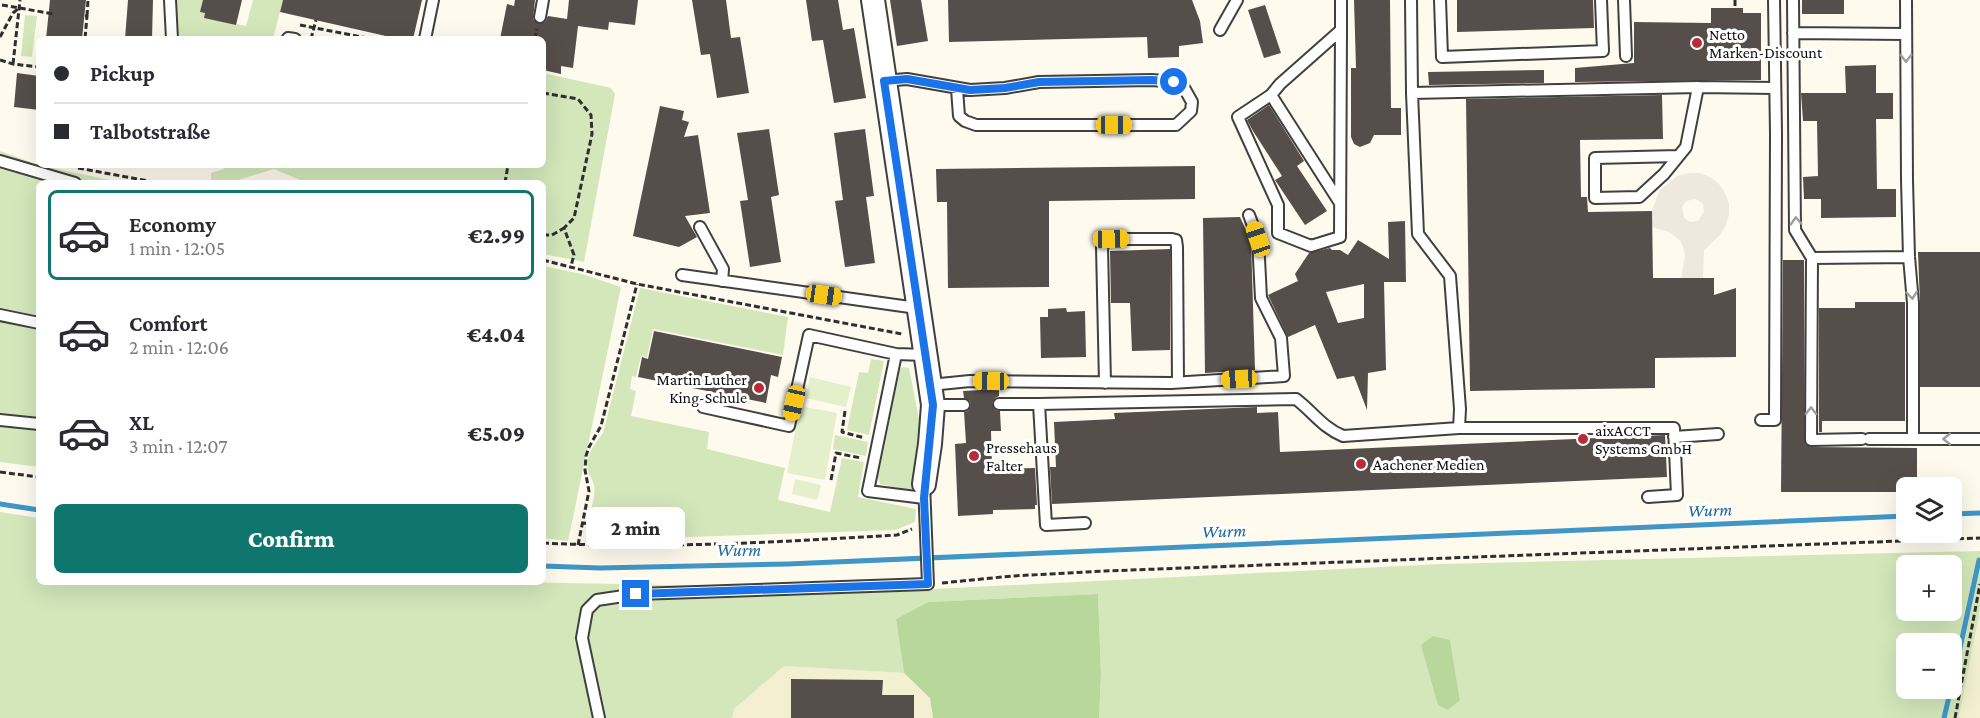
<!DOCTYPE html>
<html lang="en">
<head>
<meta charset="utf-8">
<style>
  body { margin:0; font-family:"Crimson Pro",serif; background:#f7f7f7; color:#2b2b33; height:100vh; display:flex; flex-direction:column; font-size:22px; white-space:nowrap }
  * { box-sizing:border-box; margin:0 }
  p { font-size:20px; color:#7c7c81 }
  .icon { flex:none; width:33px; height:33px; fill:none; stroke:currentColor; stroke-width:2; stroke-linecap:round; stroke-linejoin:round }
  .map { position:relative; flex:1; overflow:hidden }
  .details { position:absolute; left:36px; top:180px; width:510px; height:405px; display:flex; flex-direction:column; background:#fff; border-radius:9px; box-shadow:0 6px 24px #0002 }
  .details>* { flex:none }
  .hud { position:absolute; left:36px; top:36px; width:510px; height:132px; border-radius:9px; box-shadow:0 6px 24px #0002; display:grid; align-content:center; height:132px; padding:0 18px; background:#fff }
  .buttons { position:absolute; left:1896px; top:477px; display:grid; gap:12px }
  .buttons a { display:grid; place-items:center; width:66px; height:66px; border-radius:9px; background:#fff; box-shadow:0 6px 24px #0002; font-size:30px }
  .end { position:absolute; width:27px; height:27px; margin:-14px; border:8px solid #1a73e8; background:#fff; box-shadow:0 0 0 3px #fff }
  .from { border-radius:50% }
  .bubble { position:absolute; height:42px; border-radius:9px; background:#fff; box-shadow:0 6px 24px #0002; font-size:20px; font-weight:800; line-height:42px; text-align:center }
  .car { position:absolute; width:18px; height:36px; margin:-18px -9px; border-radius:8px; box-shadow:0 0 4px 2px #0007; background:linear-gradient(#f5c518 24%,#345 0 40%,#f5c518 0 76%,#345 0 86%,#f5c518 0) }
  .hud b { display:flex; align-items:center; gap:21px; height:57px; font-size:22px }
  .hud b+b { border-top:2px solid #e1e1e2 }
  .hud i { width:15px; height:15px; background:#2b2b33 }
  ul { padding:10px 0 0; list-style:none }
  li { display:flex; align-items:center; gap:18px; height:90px; margin:0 12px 9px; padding:0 6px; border:3px solid transparent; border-radius:9px }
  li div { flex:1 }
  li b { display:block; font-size:22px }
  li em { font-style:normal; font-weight:800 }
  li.active { border-color:#0f766e }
  li>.icon { width:54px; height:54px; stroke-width:1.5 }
  .action { display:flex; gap:12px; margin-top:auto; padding:12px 18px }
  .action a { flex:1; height:69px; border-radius:9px; background:#0f766e; color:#fff; font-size:24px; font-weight:800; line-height:69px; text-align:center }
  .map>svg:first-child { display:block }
  .farmland { fill:#f3efd0 }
  .green { fill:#d3e7ba; fill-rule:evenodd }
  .forest { fill:#b8d79a }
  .pitch { fill:#e4efcb }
  .plaza { fill:#eee9de; fill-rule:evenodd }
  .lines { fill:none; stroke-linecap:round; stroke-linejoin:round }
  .stream { stroke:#4096c7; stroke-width:5 }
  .building { fill:#554e4a; fill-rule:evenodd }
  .lane-casing { stroke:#404040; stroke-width:14 }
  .street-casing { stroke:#404040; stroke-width:26 }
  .path { stroke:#2f2f2f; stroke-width:3; stroke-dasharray:6 3; stroke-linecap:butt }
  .lane { stroke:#fff; stroke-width:10 }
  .street { stroke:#fff; stroke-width:22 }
  .oneway { stroke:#9e9e9e }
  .route { stroke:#1a73e8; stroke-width:8 }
  .poi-dot { fill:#b72c38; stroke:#fff; stroke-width:2 }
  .labels { text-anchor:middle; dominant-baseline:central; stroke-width:6; stroke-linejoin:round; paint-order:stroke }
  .poi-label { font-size:16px; fill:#0d0d0d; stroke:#fff; text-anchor:start }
  .water-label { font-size:18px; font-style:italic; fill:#1d6799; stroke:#fff }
</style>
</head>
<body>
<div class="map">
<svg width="1980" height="718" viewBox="0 0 1980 718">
  <rect width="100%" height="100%" fill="#fefaee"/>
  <path class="farmland" d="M1980,610V718H1959Z
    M784,666L904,673L930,698L933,718H732L734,709Z"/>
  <path class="green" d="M176,0H209L200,12L205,13L204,18L246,26L253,0H283L273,39H176Z
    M25,15L37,16L32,57L21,56Z
    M543,73L611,88L615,94L584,262L543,254V183H307L274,169L228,183H211V173L224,169L223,165H543Z
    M0,151L39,165L123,183H39V467L0,462Z
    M543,266L582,274L621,287L568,541L543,538Z
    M640,288L788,317L783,355L653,329L647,357L641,356L636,377L632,376L630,389L636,391L631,416L709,432L707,449L785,468L778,500L830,512L842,458L864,462L858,497L916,509L915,522L895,530L599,540L602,525L598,520L589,518C591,508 596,495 594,485C593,480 589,476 588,471C584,456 595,444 603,433Z
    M871,359L884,361L869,435L847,430L859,372L868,373Z
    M903,367L909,368L922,434L915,492L880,484L878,478L900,369Z
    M835,435L868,442L866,456L833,449Z
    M0,512L39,518V582H519L913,590L1441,564L1980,551V610L1959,718H1099L1101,675L1098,594L928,602L896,619L904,673L784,666L734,709L732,718H0ZM1906,566H1952V610H1906ZM1433,636L1450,641L1460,700ZM1906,644H1952V688H1906Z"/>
  <path class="forest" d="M1098,594L1101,675L1099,718H933L930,698L904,673L896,619L928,602Z
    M1433,636L1450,640L1460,700L1448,710L1438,705L1421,645Z"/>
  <path class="pitch" d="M810,377L851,387L846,407L806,398Z
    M800,406L837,413L825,480L787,473Z
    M795,479L821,485L817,500L792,494Z"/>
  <path class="plaza" d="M1688,173H1699L1710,177L1719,184L1725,193L1729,204V215L1726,225L1720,235L1704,250L1703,279H1681L1685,255L1681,241L1669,232L1652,227V211L1659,191L1677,176ZM1696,199L1703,204L1704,212L1698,221L1690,222L1684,218L1682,207L1686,201Z"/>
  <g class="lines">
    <path class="stream" d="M0,504L39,510
      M1952,514L1980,513
      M543,566L600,568L788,564L1906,516
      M1952,685L1979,560
      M1944,718L1951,688"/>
  </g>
  <path class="building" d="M50,0H86L82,39H46Z
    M128,0H153L152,39H125Z
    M203,0H242L236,25L204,18L205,13L200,12Z
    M283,0H422L413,39H399L280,12Z
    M515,0H535L533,19L539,24L545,22L548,16L567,19L569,0H638L635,25L609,22L608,30L578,26L573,68L561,66V74L543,70V39H500L507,4L514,6Z
    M692,0H726L731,38L740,37L749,93L717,98L710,54L701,55Z
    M806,0H838L843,30L854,28L866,98L834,103L823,40L812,41Z
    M890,0H921L928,41L897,46Z
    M948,0H1192L1200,21L1203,43L1179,46V57L1148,58L1147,37L949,42Z
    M1354,0H1390L1391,108H1401V135H1374L1370,143L1360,147L1354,144L1351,137V68H1356Z
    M1457,0H1593L1594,28L1457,32Z
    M1802,0H1844V14H1802Z
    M1265,5L1281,53L1264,58L1248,10Z
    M1711,8H1743V13H1761V80L1575,82V68L1634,63V22L1711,23Z
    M1876,65V93H1893V119H1876L1877,189H1896V217L1821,218V199H1804L1803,177L1818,176L1817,121H1803L1801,93H1846L1845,66Z
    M1544,70V83L1429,85L1428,72Z
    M17,73L39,76V110L14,107Z
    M1662,95L1663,139L1580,140L1581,197H1587L1588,212L1652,211L1653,278H1714V295L1736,288V357L1655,358V388L1470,391L1466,99Z
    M1269,105L1304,161L1297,166L1327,211L1305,225L1275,180L1282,176L1253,131L1247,120Z
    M660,106L684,111L682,120L689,122L684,137L698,135L710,213L685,216L697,237L679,247L633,236Z
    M769,129L779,195L771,197L781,262L750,267L740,201L748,200L737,133Z
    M865,129L874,196L866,197L875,263L845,267L835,201L843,200L834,133Z
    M1195,166V199L1049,201V287L948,288L947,202H937L936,169Z
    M1240,217L1251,241L1255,370L1205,373L1203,218Z
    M1405,221L1406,282H1384L1386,370L1368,373L1367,410L1354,376L1337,379L1315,325L1288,337L1268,295L1298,281L1295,274L1309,253L1330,248L1332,250H1340L1348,255L1358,240L1389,259L1388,222ZM1364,284V318L1338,323L1326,292Z
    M1170,249V350L1132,351L1130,303H1111L1110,251Z
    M1918,252H1980V387H1920V303Z
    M1783,260H1804L1805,444L1811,447L1917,448V488H1906V492H1781Z
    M1855,302H1905V421H1822V432H1819V308H1855Z
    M1066,308L1067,312L1085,311L1086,357L1041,358L1040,317H1048V309Z
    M654,331L782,357L778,377L771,375L766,403L638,377L642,357L648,359Z
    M999,389V396L995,398L992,403L995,410L1000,411L1001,431H991L992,469L1035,468L1037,505H1035V509L993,510V514L958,516L955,444L966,443L964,412L968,411L971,406L970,401L964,398L963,391Z
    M1257,407V413L1278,412L1280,452L1665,435L1667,477L1052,504L1050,467H1056L1054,422L1115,419L1114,413Z
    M791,679L883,680L882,695H914V718H791Z"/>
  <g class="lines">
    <defs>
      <path id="lane" d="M170,0L172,39
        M1341,0V30L1340,237L1311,246L1278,233V205L1238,117L1271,95L1280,84L1341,30
        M1411,0L1412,93L1418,234L1450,276L1460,409L1459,428
        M1440,0L1442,57L1603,51L1601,0
        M1624,0L1626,56
        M1793,0L1795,230L1812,258L1811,440L1862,439
        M1906,0L1907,180L1909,257L1913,303V439
        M540,17L543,0
        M1220,30L1237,0
        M1793,33L1906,34
        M288,38L295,39
        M425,39L433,0
        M884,81L907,79L970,90L1005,88L1039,82L1152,80L1174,82L1183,86L1192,102L1191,111L1176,125H976L965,121L959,116L957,89
        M1412,93L1698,87L1775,88
        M1271,95L1340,203
        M1678,156L1595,158V198L1639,197L1664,174L1686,147L1698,87
        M0,161L75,183
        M700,227L723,269L722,281
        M1812,258L1909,257
        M682,275L917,308
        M0,315L39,323
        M896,354L868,491L924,498
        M1105,383L1102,247L1107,240L1111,239H1172L1176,240L1177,247L1178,382
        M930,385L970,381L1171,383L1284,376L1281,338L1261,298L1258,239L1249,215
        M999,404H1039
        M933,405H964
        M703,407L789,426L809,335L896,354L925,355
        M0,420L39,424
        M1761,420H1775L1776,134L1774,0
        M1674,437L1718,434
        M1869,439H1980
        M1085,523L1046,525L1039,404L1296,399C1314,413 1322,427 1343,436L1459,428H1674L1677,495L1648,497
        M599,718L582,638L587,610L597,600L637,594L928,584L924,484"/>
      <path id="street" d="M873,0L933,405L930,444L924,484"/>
    </defs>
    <use href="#lane" class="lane-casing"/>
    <use href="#street" class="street-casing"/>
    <path class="path" d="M1735,0V7
      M2,5L54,14
      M85,16H87L85,39
      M87,16L88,0
      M300,25L372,39
      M0,37L13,13L19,8
      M311,39L316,20
      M535,39L537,29
      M0,60L13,64L39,67
      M13,64L20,0
      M543,93L578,99L591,115L592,134L574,218L564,228L574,255L571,266
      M78,168L159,183
      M505,183L508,165
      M543,235H552L564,228
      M543,260L637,284L902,334
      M845,411L842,432L865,438
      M0,472L39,477
      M831,480L836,453L861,458
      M583,523L597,525L595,544
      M543,543C661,549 780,542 897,535L912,529
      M578,545L589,491L585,470L586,456L589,447L601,426L637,284
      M942,583L1012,576L1105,571L1980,538
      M1955,718L1980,584"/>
    <use href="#lane" class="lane"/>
    <use href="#street" class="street"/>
  </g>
  <defs><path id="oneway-chevron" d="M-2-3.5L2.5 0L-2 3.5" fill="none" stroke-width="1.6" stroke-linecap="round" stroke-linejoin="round" transform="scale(1.5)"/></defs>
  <g class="oneway">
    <use href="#oneway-chevron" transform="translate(1906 58) rotate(90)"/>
    <use href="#oneway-chevron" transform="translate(1796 221) rotate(-93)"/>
    <use href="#oneway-chevron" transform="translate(1912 295) rotate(85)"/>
    <use href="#oneway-chevron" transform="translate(1811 411) rotate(-90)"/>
    <use href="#oneway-chevron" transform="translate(1947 439) rotate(180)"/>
  </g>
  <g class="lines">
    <path class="route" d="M636,594L928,584L924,498L933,405L884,81L907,79L970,90L1005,88L1039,82L1152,80L1174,82"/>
  </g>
  <g class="poi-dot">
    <circle cx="1697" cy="43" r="6"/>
    <circle cx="759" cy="388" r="6"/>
    <circle cx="1583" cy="439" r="6"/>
    <circle cx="974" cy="456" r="6"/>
    <circle cx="1361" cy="464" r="6"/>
  </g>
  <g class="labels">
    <g class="poi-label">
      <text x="1709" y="34">Netto<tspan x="1709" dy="18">Marken-Discount</tspan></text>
      <text x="747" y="379" text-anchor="end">Martin Luther<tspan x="747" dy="18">King-Schule</tspan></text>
      <text x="1595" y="430">aixACCT<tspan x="1595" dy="18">Systems GmbH</tspan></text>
      <text x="986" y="447">Pressehaus<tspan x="986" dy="18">Falter</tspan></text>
      <text x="1373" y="464">Aachener Medien</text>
    </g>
    <g class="water-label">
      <text transform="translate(1710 510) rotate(-2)">Wurm</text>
      <text transform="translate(1224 531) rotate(-2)">Wurm</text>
      <text x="739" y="550">Wurm</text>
    </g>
  </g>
</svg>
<div class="buttons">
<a><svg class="icon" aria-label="layers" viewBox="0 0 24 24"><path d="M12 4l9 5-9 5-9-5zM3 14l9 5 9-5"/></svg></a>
<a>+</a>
<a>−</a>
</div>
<i class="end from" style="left:1174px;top:82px"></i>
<i class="end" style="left:636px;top:594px"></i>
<div class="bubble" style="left:586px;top:507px;width:99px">2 min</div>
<i class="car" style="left:1114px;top:125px;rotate:90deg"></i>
<i class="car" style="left:1111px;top:239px;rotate:89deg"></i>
<i class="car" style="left:1258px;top:239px;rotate:341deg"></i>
<i class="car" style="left:824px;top:295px;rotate:98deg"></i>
<i class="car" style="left:1239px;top:379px;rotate:267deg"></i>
<i class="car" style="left:991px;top:381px;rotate:271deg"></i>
<i class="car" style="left:794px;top:403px;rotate:193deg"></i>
<div class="hud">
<b><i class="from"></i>Pickup</b>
<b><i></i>Talbotstraße</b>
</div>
<section class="details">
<ul>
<li class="active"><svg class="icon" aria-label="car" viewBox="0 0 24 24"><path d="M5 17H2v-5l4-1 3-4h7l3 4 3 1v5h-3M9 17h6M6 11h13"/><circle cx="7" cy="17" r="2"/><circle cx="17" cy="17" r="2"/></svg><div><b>Economy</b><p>1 min · 12:05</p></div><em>€2.99</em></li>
<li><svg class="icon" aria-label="car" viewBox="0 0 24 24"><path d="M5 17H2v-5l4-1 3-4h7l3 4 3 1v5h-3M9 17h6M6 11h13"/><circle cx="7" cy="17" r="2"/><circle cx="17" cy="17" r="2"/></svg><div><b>Comfort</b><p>2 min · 12:06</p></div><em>€4.04</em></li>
<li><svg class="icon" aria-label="car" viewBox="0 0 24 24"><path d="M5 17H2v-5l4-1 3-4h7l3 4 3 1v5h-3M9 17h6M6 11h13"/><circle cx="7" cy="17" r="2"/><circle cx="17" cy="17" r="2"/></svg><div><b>XL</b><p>3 min · 12:07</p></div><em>€5.09</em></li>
</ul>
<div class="action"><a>Confirm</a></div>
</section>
</div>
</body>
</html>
